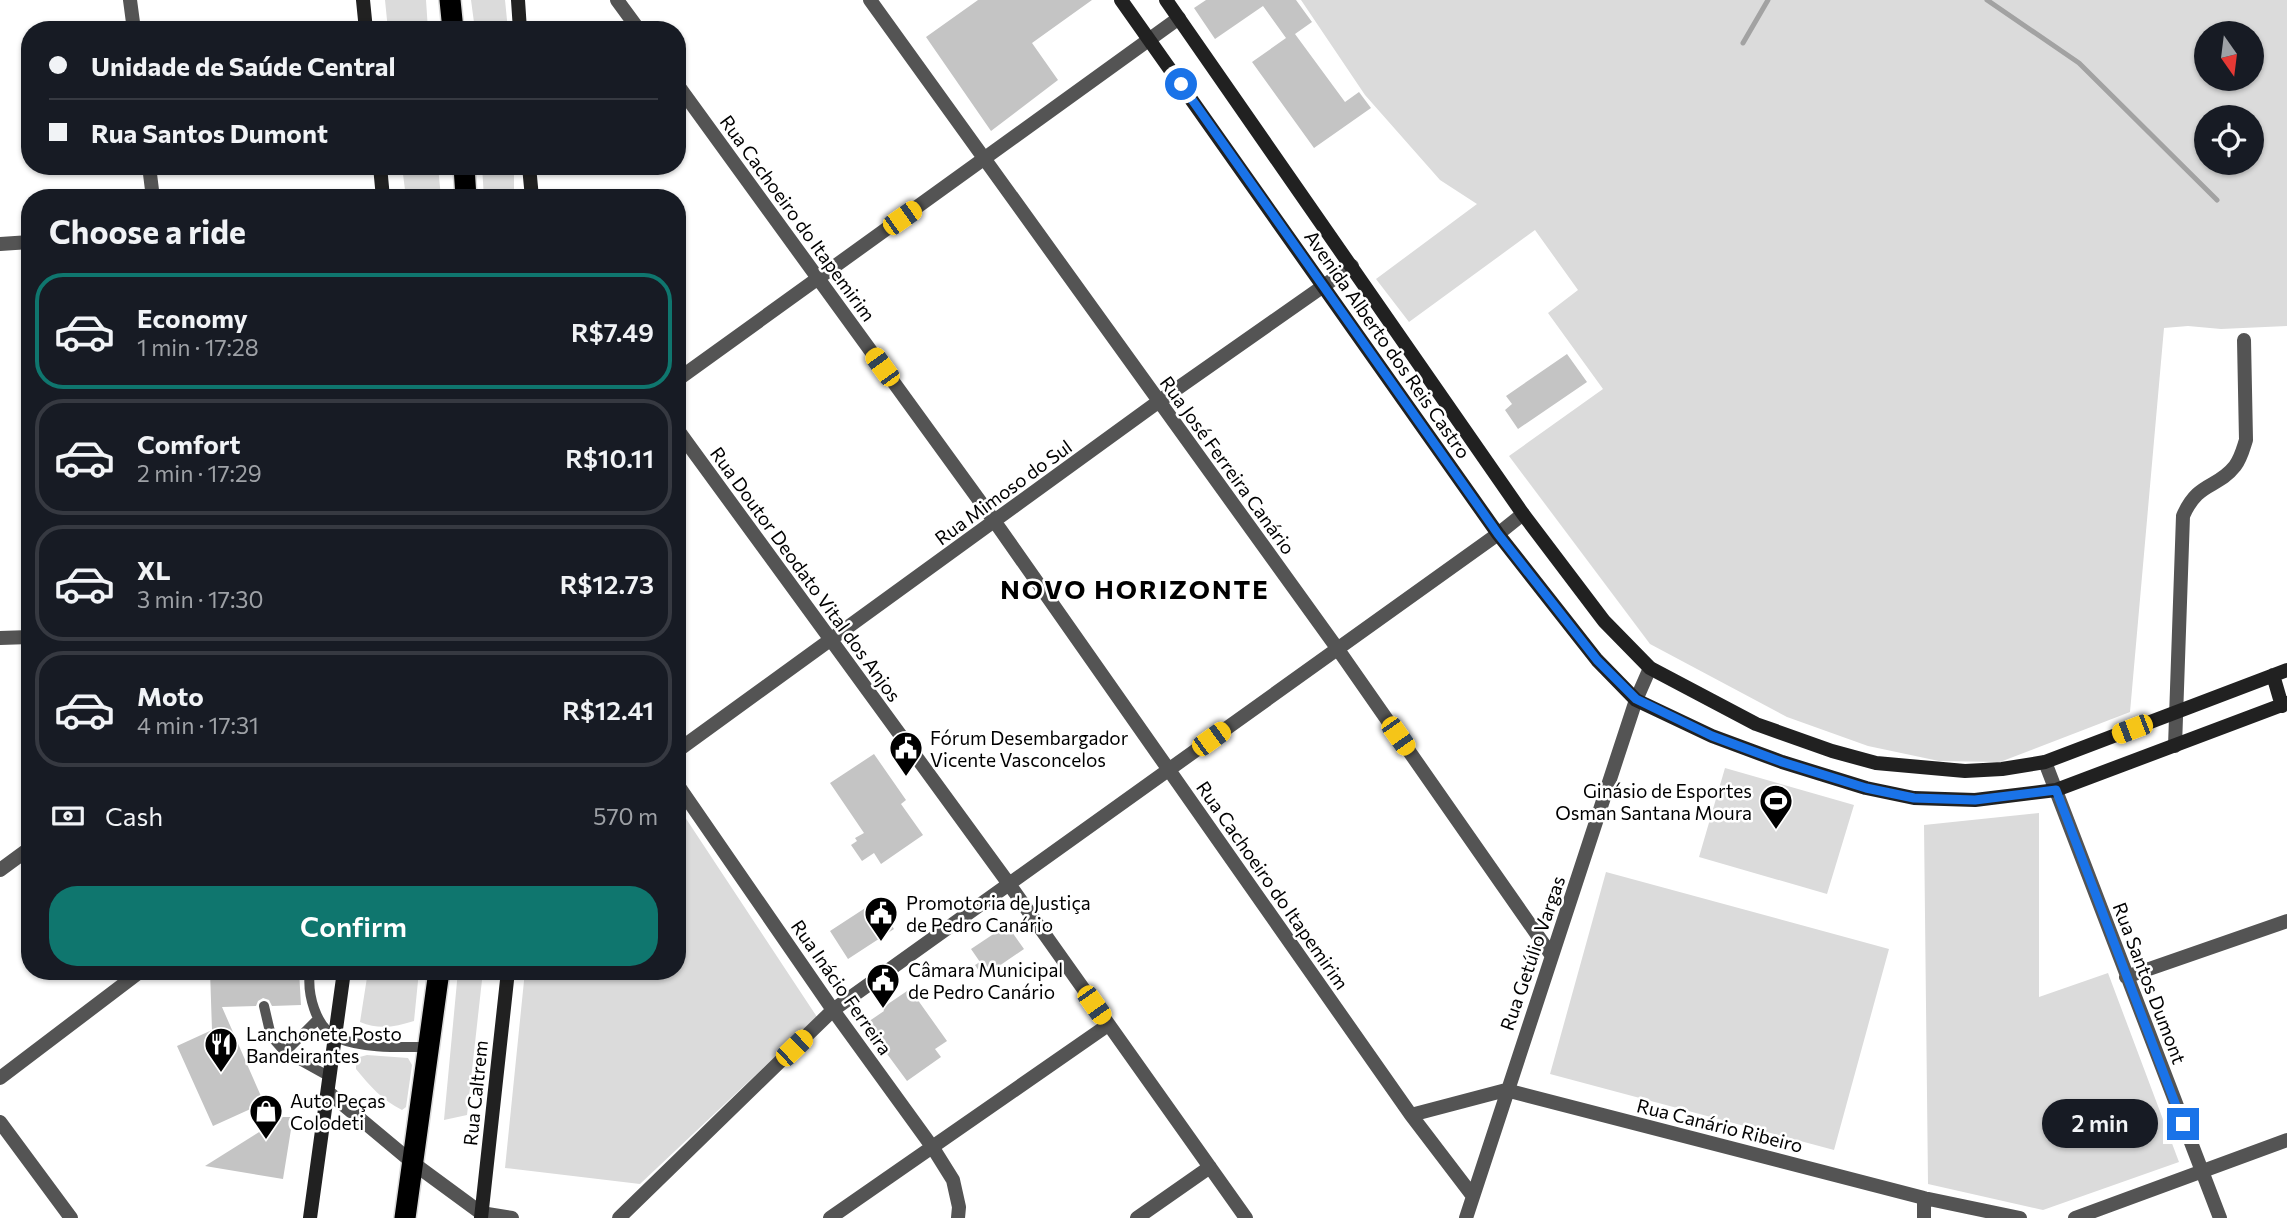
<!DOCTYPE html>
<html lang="en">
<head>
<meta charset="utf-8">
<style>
  body { margin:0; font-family:Commissioner,sans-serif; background:#20242c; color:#f1f3f6; height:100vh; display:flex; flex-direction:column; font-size:26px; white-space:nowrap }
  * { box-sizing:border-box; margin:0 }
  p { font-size:23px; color:#9ea1a6 }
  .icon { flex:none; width:38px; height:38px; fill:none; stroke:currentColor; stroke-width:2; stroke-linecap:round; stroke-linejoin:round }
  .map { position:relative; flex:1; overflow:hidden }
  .details { position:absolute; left:21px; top:189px; width:665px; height:791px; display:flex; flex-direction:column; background:#171b24; border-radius:28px; box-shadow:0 2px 5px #0004 }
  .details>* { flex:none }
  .guide { position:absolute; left:21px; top:21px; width:665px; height:154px; border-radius:28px; box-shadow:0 2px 5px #0004; display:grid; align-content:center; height:154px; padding:0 28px; background:#171b24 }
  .needle { width:46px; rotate:166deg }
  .buttons { position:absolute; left:2194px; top:21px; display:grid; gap:14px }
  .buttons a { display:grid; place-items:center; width:70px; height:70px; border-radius:50%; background:#171b24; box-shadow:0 2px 5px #0004; font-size:35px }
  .end { position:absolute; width:32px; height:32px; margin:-16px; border:9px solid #1a73e8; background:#fff; box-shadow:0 0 0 4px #fff }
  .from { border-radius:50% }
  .bubble { position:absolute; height:49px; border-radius:24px; background:#171b24; box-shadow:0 2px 5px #0004; font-size:23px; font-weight:600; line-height:49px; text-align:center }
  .car { position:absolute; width:21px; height:42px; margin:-21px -10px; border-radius:9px; box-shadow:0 0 5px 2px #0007; background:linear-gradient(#f5c518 24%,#345 0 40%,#f5c518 0 76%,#345 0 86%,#f5c518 0) }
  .guide b { display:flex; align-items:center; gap:24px; height:66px; font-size:26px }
  .guide b+b { border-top:2px solid #363941 }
  .guide i { width:18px; height:18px; background:#f1f3f6 }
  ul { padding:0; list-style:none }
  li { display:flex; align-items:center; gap:21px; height:116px; margin:0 14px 10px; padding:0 14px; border:4px solid #363941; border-radius:28px }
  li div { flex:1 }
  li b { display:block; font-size:26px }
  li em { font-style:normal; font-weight:600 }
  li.active { border-color:#0f766e }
  li>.icon { width:63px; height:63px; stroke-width:1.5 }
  h2 { padding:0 28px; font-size:32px; line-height:84px }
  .pay { display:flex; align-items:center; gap:18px; height:77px; padding:0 28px; font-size:26px }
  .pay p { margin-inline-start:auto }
  .action { display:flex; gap:14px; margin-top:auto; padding:14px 28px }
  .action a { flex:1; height:80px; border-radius:28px; background:#0f766e; color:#fff; font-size:28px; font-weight:600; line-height:80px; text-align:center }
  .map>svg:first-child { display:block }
  .green { fill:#dbdbdb; fill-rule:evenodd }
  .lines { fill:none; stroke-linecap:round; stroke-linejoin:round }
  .stream { stroke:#a2a2a2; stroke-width:5 }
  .building { fill:#c4c4c4 }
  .highway-casing { stroke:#dbdbdb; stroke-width:24 }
  .lane { stroke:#545454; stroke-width:10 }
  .street { stroke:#545454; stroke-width:14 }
  .secondary { stroke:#212121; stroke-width:14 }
  .highway { stroke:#000; stroke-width:21 }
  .route { stroke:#1a73e8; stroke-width:9 }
  .labels { text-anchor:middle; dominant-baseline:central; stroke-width:5; stroke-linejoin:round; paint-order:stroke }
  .street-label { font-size:19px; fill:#000; stroke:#fff }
  .poi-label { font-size:19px; fill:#000; stroke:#fff; text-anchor:start }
  .district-label { font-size:26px; font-weight:bold; letter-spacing:2px; fill:#000; stroke:#fff }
</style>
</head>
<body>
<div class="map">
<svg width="2287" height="1218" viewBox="0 0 2287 1218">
  <rect width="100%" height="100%" fill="#fff"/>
  <path class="green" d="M385,0H426L428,30H388Z
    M471,0H505L508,30H475Z
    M1301,0H2287V326L2221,329L2188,326L2164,328L2130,712L2000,762L1939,761L1868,746L1787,717L1650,644L1509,456L1603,389L1548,313L1578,290L1535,230L1409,322L1376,279L1477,204L1440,180L1365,95ZM2207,33H2252V79H2207ZM2207,117H2252V163H2207Z
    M402,166H438L441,198H406Z
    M482,166H514V198H484Z
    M1725,768L1854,805L1827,894L1699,857Z
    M677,805L817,1017L640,1184L505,1168L525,971H677Z
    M2039,813V997L2108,973L2179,1162L2043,1210L1928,1184L1924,825Z
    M1606,872L1889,949L1834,1150L1550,1074Z
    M368,971H419L414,1021C395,1027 379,1030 360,1022Z
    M458,971H483L467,1115L444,1120Z
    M367,1055L408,1058L412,1065L406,1107L402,1110C382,1100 370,1086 356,1069V1058Z"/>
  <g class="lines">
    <path class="stream" d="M1987,0L2079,63L2217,200
      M1743,43L1768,0"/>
  </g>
  <path class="building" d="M978,0H1092L1032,43L1058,80L991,131L926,37Z
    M1206,0H1296L1312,22L1295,34L1345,102L1359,92L1371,108L1314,148L1252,62L1286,38L1263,6L1215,39L1194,8Z
    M1567,354L1587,382L1518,429L1505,410L1512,404L1506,396Z
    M874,754L906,800L901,804L923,835L881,864L874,853L862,861L851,845L857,841L855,838L864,833L830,783Z
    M876,901L894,929L848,959L830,931Z
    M1007,925L1024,949L983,977L975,965L980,962L971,949Z
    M210,971H299L301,1005L272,1006L269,1000L263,998L258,1001L256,1006L222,1007L264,1103L213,1126L177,1046L212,1030Z
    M910,989L947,1041L935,1049L941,1057L907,1081L865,1024L884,1011L882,1008Z
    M283,1117H293L283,1179L205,1166Z"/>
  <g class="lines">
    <defs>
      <path id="highway" d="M450,0L453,30
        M464,166L466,198
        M405,1218L439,971"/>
    </defs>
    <use href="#highway" class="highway-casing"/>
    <path class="lane" d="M310,971C307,993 315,1028 338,1038C365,1049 401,1047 430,1047
      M264,1006L271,1036L285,1052L330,1077
      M285,1052L318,1019"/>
    <path class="street" d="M130,0L134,30
      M617,0L639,30
      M870,0L1337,648L1552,956
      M677,84L995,522L1411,1115L1472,1195
      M149,166L153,198
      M0,244L30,242
      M677,380L1179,18
      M677,429L1009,884L1246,1218
      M0,638L30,637
      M2175,746L2183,516C2198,481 2217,489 2235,466C2241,458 2243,449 2246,440L2244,340
      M677,751L1158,402L1352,266
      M2045,762L2220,1218
      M677,784L833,1010L933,1148L953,1180L959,1207L958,1218
      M0,870L30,848
      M2126,977L2287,921
      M0,1078L141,971
      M328,1092L413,1163L481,1213L512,1218
      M1411,1115L1506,1090L1924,1198L2020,1218
      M0,1122L71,1218
      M1924,1198V1218
      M619,1218L833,1010L1498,534L1523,514
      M830,1218L1108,1025
      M1137,1218L1210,1167
      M1466,1218L1636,700L1650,668
      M2075,1218L2287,1140"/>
    <path class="secondary" d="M363,0L366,30
      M518,0L520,30
      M1121,0L1498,534L1597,660L1636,700L1712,736L1782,762L1866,788L1914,798L1975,800L2056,790L2287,703
      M1166,0L1523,514L1604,621L1650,668L1756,724L1832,751L1876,763L1965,771L2002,769L2045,762L2287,670
      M380,166L383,198
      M529,166L532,198
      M2273,675L2282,706
      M310,1218L344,971
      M481,1218L508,971"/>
    <use href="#highway" class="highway"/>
  </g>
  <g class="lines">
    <path class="route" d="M1181,84L1498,534L1597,660L1636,699L1712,736L1782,762L1866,788L1914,798L1975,800L2056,790L2183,1124"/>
  </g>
  <defs>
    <symbol id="civic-pin" viewBox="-11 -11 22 30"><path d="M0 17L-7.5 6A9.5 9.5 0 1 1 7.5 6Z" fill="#000" stroke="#fff"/><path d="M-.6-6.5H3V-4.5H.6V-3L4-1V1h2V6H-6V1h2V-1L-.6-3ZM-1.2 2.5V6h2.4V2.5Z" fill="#fff"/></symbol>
    <symbol id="stadium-pin" viewBox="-11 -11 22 30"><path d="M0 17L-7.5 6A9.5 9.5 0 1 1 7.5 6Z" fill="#000" stroke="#fff"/><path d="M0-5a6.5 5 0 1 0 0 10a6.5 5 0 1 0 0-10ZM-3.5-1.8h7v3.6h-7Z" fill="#fff"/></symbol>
    <symbol id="restaurant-pin" viewBox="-11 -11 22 30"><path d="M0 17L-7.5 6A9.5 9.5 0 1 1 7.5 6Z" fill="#000" stroke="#fff"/><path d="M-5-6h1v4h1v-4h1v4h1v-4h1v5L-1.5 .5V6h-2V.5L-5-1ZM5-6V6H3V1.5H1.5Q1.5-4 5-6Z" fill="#fff"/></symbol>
    <symbol id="shop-pin" viewBox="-11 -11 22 30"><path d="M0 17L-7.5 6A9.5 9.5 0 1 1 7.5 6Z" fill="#000" stroke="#fff"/><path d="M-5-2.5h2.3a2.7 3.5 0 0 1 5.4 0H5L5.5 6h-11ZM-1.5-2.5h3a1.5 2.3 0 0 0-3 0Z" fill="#fff"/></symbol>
  </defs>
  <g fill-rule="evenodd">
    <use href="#civic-pin" x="887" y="729" width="38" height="52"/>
    <use href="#stadium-pin" x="1757" y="782" width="38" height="52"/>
    <use href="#civic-pin" x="862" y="894" width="38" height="52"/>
    <use href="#civic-pin" x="864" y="961" width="38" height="52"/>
    <use href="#restaurant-pin" x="202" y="1025" width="38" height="52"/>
    <use href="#shop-pin" x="247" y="1092" width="38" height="52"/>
  </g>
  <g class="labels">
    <g class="street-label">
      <text transform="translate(798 218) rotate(54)">Rua Cachoeiro do Itapemirim</text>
      <text transform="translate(1388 344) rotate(55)">Avenida Alberto dos Reis Castro</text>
      <text transform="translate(1228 465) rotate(54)">Rua José Ferreira Canário</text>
      <text transform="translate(1003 492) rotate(-36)">Rua Mimoso do Sul</text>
      <text transform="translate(806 574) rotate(54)">Rua Doutor Deodato Vital dos Anjos</text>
      <text transform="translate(1273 885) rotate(55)">Rua Cachoeiro do Itapemirim</text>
      <text transform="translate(1532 953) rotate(-71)">Rua Getúlio Vargas</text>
      <text transform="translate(2150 983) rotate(69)">Rua Santos Dumont</text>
      <text transform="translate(842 987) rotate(55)">Rua Inácio Ferreira</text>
      <text transform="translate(475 1093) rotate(-84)">Rua Caltrem</text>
      <text transform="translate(1720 1125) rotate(14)">Rua Canário Ribeiro</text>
    </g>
    <g class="poi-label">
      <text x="930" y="737">Fórum Desembargador<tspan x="930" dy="22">Vicente Vasconcelos</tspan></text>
      <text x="1752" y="790" text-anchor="end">Ginásio de Esportes<tspan x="1752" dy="22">Osman Santana Moura</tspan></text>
      <text x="906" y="902">Promotoria de Justiça<tspan x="906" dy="22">de Pedro Canário</tspan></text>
      <text x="908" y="969">Câmara Municipal<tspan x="908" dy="22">de Pedro Canário</tspan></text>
      <text x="246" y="1033">Lanchonete Posto<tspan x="246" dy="22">Bandeirantes</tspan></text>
      <text x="290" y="1100">Auto Peças<tspan x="290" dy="22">Colodeti</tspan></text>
    </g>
    <g class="district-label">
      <text x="1135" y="588">NOVO HORIZONTE</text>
    </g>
  </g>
</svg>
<div class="buttons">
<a><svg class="needle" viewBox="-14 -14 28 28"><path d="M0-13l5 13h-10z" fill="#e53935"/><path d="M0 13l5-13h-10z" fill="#9ea1a6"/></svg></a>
<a><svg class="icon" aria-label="locate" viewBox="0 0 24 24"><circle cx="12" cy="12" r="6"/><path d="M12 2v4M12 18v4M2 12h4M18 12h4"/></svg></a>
</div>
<i class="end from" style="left:1181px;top:84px"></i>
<i class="end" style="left:2183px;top:1124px"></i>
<div class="bubble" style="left:2042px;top:1099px;width:116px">2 min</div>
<i class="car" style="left:902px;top:218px;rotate:55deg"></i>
<i class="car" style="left:882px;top:367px;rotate:324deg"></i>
<i class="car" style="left:2132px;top:729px;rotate:249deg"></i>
<i class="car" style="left:1398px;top:736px;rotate:145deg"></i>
<i class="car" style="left:1211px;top:739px;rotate:54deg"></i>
<i class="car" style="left:1094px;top:1005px;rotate:145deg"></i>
<i class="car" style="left:794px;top:1048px;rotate:46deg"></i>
<div class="guide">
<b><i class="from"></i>Unidade de Saúde Central</b>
<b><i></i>Rua Santos Dumont</b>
</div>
<section class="details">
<h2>Choose a ride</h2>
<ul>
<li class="active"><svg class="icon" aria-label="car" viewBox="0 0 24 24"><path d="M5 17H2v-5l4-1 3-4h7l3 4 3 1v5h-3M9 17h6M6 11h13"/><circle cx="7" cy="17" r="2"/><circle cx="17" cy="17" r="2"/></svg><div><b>Economy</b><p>1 min · 17:28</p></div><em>R$7.49</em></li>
<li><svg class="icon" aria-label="car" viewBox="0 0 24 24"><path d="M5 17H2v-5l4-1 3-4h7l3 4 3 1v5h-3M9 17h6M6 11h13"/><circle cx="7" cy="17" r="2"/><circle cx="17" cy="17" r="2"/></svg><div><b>Comfort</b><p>2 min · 17:29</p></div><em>R$10.11</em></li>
<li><svg class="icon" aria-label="car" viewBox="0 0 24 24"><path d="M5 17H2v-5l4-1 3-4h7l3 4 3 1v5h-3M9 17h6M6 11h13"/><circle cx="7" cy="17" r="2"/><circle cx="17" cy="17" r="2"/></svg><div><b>XL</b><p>3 min · 17:30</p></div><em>R$12.73</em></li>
<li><svg class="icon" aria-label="car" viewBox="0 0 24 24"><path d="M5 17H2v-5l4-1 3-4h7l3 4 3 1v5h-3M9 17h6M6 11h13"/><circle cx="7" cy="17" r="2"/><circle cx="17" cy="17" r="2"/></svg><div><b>Moto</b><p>4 min · 17:31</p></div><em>R$12.41</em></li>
</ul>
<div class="pay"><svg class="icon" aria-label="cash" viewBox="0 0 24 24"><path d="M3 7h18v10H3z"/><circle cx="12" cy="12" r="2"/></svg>Cash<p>570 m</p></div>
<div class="action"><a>Confirm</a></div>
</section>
</div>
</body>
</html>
